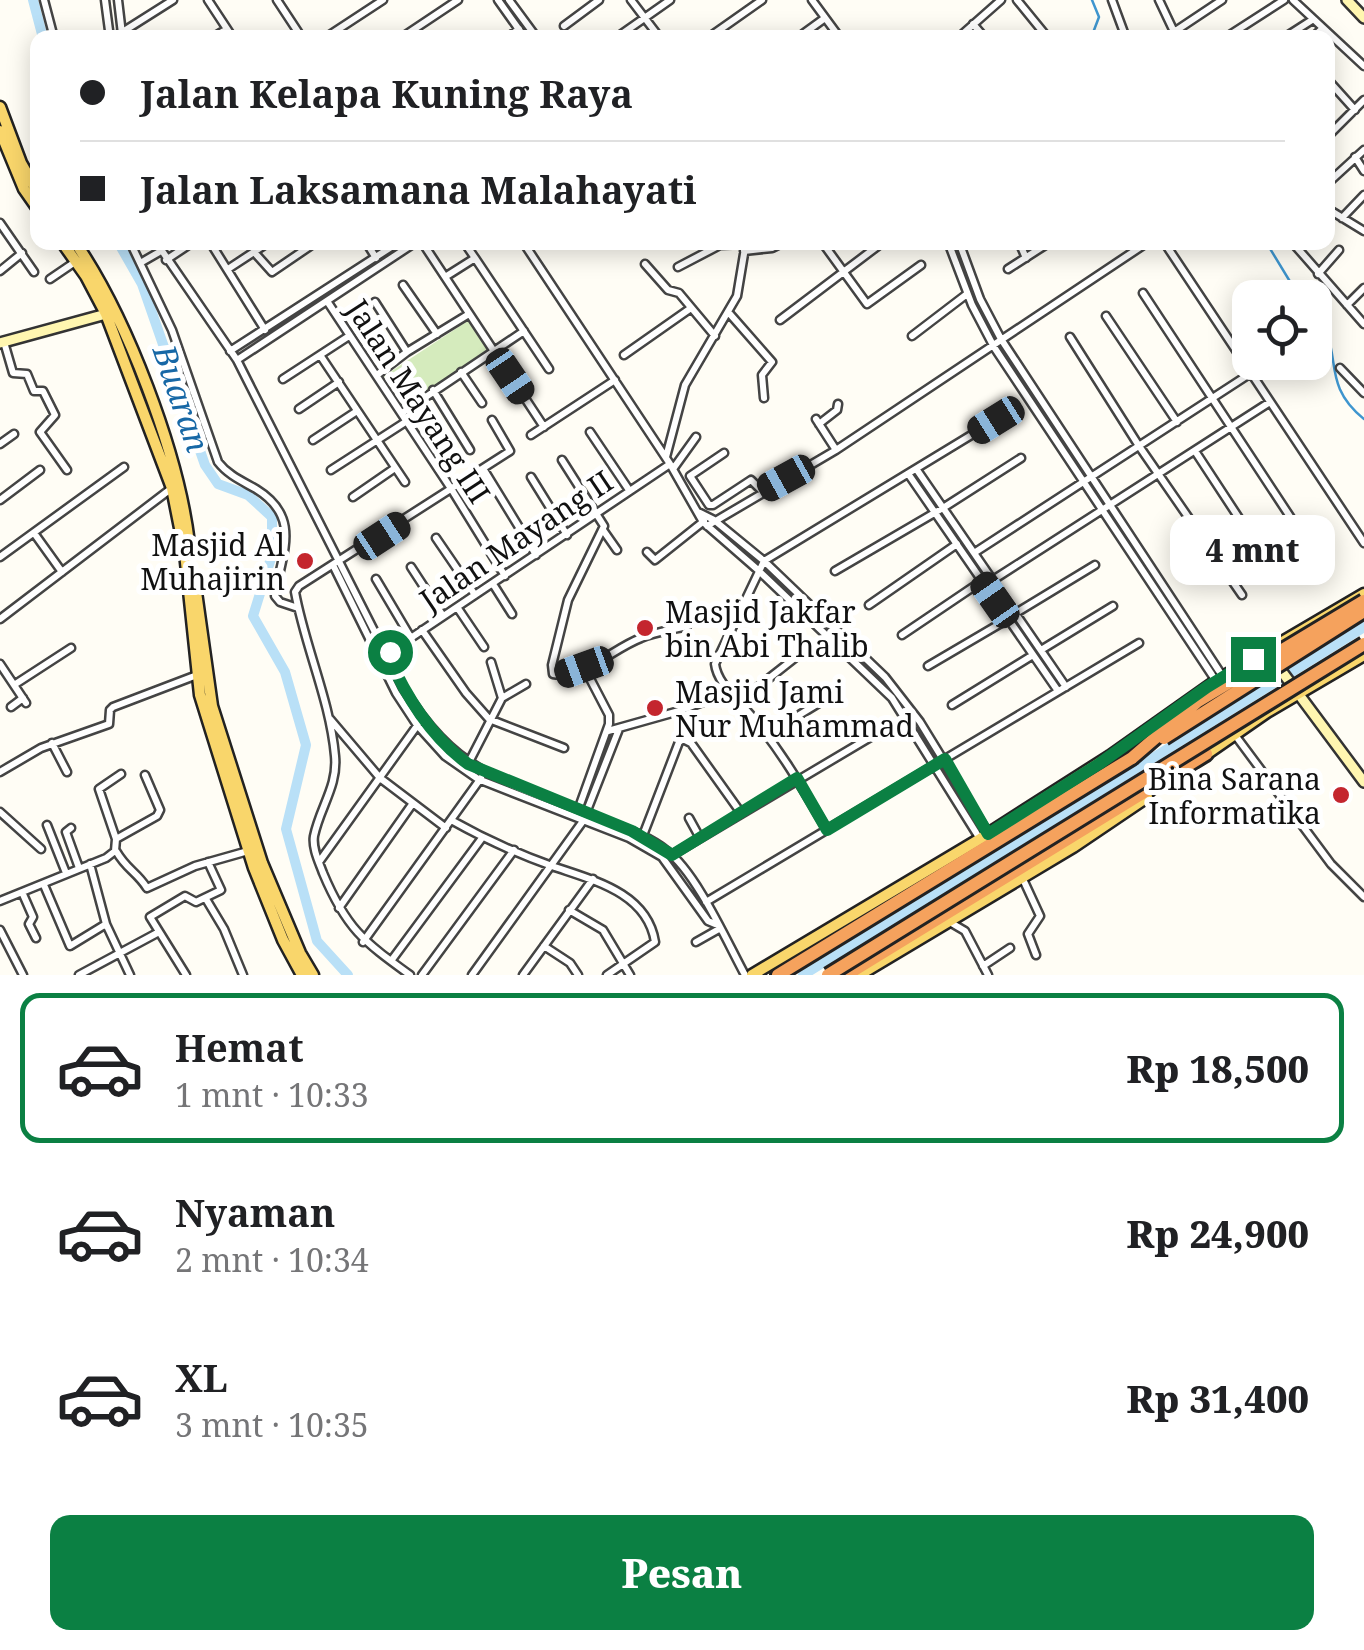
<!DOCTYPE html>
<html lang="id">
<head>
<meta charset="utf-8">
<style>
  body { margin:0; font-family:"Noto Serif",serif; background:#f2f2f2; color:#202124; height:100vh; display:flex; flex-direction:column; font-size:38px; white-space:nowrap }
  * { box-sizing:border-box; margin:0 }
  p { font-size:32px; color:#757577 }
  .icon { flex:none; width:55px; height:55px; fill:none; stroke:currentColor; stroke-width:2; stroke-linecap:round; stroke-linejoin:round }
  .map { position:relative; height:975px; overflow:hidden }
  .sheet { display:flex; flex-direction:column; background:#fff; flex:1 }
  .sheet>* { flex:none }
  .top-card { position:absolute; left:30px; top:30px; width:1305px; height:220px; border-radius:20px; box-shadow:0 5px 25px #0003; display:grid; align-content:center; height:220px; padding:0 50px; background:#fff }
  .fabs { position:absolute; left:1232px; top:280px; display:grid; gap:20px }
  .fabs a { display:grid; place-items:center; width:100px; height:100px; border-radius:20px; background:#fff; box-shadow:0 5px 25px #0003; font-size:50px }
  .end { position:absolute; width:45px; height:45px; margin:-22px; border:12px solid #0b8043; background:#fff; box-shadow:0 0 0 5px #fff }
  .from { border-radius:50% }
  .bubble { position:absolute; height:70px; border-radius:20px; background:#fff; box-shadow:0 5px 25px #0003; font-size:32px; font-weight:800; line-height:70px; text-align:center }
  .car { position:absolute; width:30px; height:60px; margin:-30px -15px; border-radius:12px; box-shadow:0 0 8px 2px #0007; background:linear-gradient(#222 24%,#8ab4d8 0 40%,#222 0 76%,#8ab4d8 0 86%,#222 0) }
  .top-card b { display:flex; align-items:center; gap:35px; height:95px; font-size:38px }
  .top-card b+b { border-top:2px solid #e0e0e0 }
  .top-card i { width:25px; height:25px; background:#202124 }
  ul { padding:18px 0 0; list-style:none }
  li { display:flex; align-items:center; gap:30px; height:150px; margin:0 20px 15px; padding:0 30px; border:5px solid transparent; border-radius:20px }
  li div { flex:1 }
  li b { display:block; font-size:38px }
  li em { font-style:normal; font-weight:800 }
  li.on { border-color:#0b8043 }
  li>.icon { width:90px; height:90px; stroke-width:1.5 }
  .cta { display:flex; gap:20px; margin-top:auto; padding:20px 50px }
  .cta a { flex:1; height:115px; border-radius:20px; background:#0b8043; color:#fff; font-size:40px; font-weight:800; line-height:115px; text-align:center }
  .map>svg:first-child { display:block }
  .green { fill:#d5ebbd }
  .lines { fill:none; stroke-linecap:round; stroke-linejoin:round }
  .stream { stroke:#3f96cf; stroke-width:2.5 }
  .river { stroke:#b9e0f7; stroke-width:10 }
  .street-casing { stroke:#444; stroke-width:11 }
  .secondary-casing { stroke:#333; stroke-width:14 }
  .primary-casing { stroke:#222; stroke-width:15 }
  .highway-casing { stroke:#222; stroke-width:18 }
  .street { stroke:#fff; stroke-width:6 }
  .secondary { stroke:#fff6b0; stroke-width:9 }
  .primary { stroke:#f9d66b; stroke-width:10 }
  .highway { stroke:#f5a25d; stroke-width:12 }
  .highway-bridge-casing { stroke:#222; stroke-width:18; stroke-linecap:butt }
  .highway-bridge { stroke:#f5a25d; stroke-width:12 }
  .route { stroke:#0b8043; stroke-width:12 }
  .poi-dot { fill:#c4262e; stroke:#fff; stroke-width:4 }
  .labels { text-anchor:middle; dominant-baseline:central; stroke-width:10; stroke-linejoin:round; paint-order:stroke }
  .street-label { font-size:30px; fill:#111; stroke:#fff }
  .poi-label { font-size:30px; fill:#111; stroke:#fff; text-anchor:end }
  .water-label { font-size:32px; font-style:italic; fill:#1768a6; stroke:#fff }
</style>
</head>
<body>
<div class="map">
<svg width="1364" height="975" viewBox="0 0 1364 975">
  <rect width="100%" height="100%" fill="#fffdf5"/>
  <path class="green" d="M469,320L490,352L404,408L384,376Z"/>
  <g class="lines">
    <path class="stream" d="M1091,38L1099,17L1092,0
      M1266,242L1300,298
      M1315,314C1346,351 1318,382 1364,419"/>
    <path class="river" d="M33,0L43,38
      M118,242L142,284L205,465L218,484L248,495L272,517V555L253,616L285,672L306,745L286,829L317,941L348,975
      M803,975L1364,627"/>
    <defs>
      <path id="street" d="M44,0L54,38
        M105,0L110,38
        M118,0L122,34
        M208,0L233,38
        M277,0L302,38
        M498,0L525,38
        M509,0L537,38
        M631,0L660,38
        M812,0L840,38
        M1017,0L1048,38
        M1112,0L1126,38
        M1159,0L1177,38
        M1293,0L1364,66
        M973,24L985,38
        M564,26L599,0
        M1174,32L1222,0
        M113,38L173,0
        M212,38L227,29
        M325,38L383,0
        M401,38L458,0
        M507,38L519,29
        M616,38L670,0
        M708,38L762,0
        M803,38V34L825,18
        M958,38L1001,0
        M1225,38L1284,0
        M1284,38L1312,20
        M1312,38L1323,28
        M1328,80L1355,110
        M1328,136L1364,100
        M1355,157L1364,171
        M1328,183L1364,150
        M1328,209L1364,231
        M1342,218L1364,195
        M0,223L34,272
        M130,242L172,330L218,462C228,475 242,481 256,489C303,518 281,554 275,596L280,602L298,608
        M156,242L237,360L397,676C449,772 502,781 598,818C621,827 647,835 667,851C696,872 727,942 745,975
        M210,242L265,330
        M366,242L376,258
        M422,242L544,427
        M464,242L475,258
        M523,242L670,464L703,522L758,570L892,698L980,839
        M822,242L867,304L921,265
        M948,242L972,305L994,347L1216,681
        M959,242L980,299L1001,339L1223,677
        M1019,242L1026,258
        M1164,242L1364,543
        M1292,242L1364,324
        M744,251L772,248L784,242
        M254,252L272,272L316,242
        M166,260L193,242
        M142,262L161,251
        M645,264L668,290L679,293L715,336
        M678,267L720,245L745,244
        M228,269L269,242
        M1008,269L1050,242
        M0,271L22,253
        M1318,274L1339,250
        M445,277L475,258L549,369
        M50,279L75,262
        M403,285L437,334
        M1143,293L1310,547
        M327,301L452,490L505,576
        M375,302L407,352
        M1347,305L1364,288
        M729,313L772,362L762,375L764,398
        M1106,316L1177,422
        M780,320L883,242
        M912,336L967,294
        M1070,337L1139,446L1242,595
        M4,342L13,373L27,374L34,391H43L55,415L40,432L67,470
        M230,351L399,242
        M320,355L405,482
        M624,355L691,308
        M237,360L416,242
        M1340,368L1364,393
        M461,372L482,403
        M377,375L407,352L469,314
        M283,379L349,336
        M433,390L470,450
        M299,409L339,382
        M402,413L524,331
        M816,419L836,450
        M819,424L837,410L838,404
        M590,432L629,490
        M531,435L615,380
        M313,440L357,411
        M0,444L14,434
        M1195,451L1271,567L1269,572L1274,575L1277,568L1271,567
        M724,453L690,476L709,505H713L751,480L762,491
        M666,457L685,385L737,296L746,242
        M562,460L604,526L568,600L552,665L553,674C583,679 614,648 641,638C655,632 672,630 687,626
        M673,469L696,437
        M331,470L407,421
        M484,470L536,555
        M917,470L1066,687
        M909,475L1058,691
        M531,477L567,535
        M353,497L395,468
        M0,500L40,470
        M700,513L714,520L764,561L885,677L920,722L988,833
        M707,526L836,450L1148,242
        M603,530L617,550
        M34,533L62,572
        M436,538L475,595
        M647,552L655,560L704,521
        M974,553L1251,373
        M0,557L124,467
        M334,567L396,693L417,725L445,756L478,779L629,838L662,857L708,921L715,924
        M411,567L443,616
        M835,571L943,508L1021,458
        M376,579L411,638
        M993,580L1270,402
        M493,584L512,614
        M869,605L957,544
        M457,607L484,647
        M1016,613L1095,565
        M0,619L172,488
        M422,630L466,693L489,719L564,748
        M902,635L982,581
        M1041,650L1113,606
        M387,654L670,464
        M491,662L502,698
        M0,664L26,703
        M928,666L1008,619
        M14,685L71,648
        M739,702L796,657
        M952,705L1033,655
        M11,707L23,698
        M330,719L380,778L446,828
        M608,731L679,711L729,692
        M768,734L832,695
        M1235,735L1331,864L1364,897
        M52,743L67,772
        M468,764L502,698L526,684
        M0,772L41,748L109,724L110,710L113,707L197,675
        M578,810L609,724V715L584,667
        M0,812L41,849
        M586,813L619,729
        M689,818L700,838
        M451,820C483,838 518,854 552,866C592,880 647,892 655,942L607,975
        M47,825L66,873
        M71,828L66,832L79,868
        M827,830C801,785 776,742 741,704C730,692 717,680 715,664L764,561L996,420
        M642,838L679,742L683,739L691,743L741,813
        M116,839L99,789L121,774
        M116,851C127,870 136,871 147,888L195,866L248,851
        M672,855L874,735
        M319,862L419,723
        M90,864L106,924L130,975
        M1022,877L1040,916L1028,934L1036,955
        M44,885L70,946L106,924
        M22,892L33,917L29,924L36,938
        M206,899L224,929L243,975
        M0,901L106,858L115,851L116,839L157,816L160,810L145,775
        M706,902L1139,643
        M339,908L413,803
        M569,910L603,930L630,975
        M948,921L965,931L988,975
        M0,930L23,975
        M363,942L481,778
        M696,942L719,929
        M544,946L570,963L578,975
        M391,961L482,838
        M983,966L1010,948
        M79,975L159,932
        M186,975L150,917L185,896L196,902L221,890L208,862
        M410,975C363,941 346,928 323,873C319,862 312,848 314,836C320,807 338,786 335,756C330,700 305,647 295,592L299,586L510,451L492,420
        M422,975L514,850
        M472,975L583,821
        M523,975L593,879"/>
      <path id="secondary" d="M1347,0L1364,18
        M0,343L106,314
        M1274,661L1364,782"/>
      <path id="primary" d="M0,107L21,163L38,193
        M0,131L24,189L38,209
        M62,242L86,276L106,314L172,488L185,553L200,695L254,868L283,940L302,975
        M75,242C127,318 178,452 189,543
        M195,585L212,706L262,863L300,953L313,975
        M1202,757L1267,712L1364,655
        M752,975L980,839L1110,756L1216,681L1364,594
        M859,975L1073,847L1147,797"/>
      <path id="highway" d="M778,975L1132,758
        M846,975L1206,754"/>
    </defs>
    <use href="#street" class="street-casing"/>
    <use href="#secondary" class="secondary-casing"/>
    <use href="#primary" class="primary-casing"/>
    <use href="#highway" class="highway-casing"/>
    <use href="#street" class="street"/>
    <use href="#secondary" class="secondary"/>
    <use href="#primary" class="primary"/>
    <use href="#highway" class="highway"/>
    <defs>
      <path id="highway-bridge" d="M1164,738L1364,611
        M1132,758L1198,701L1364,601
        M828,975L1364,644"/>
    </defs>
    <use href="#highway-bridge" class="highway-bridge-casing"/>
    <use href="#highway-bridge" class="highway-bridge"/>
  </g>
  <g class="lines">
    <path class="route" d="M390,652L387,654C406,696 430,736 468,764L632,831L672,855L797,778L827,830L945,759L988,834L1099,764L1207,687L1253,659"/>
  </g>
  <g class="poi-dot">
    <circle cx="305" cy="561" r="10"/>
    <circle cx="645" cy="628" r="10"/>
    <circle cx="655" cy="708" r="10"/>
    <circle cx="1341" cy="795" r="10"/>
  </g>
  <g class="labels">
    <g class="street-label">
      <text transform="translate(419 401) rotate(57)">Jalan Mayang III</text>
      <text transform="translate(516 540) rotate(-34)">Jalan Mayang II</text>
    </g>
    <g class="poi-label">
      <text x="285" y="544">Masjid Al<tspan x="285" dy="34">Muhajirin</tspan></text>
      <text x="665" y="611" text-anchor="start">Masjid Jakfar<tspan x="665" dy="34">bin Abi Thalib</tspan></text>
      <text x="675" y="691" text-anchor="start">Masjid Jami<tspan x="675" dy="34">Nur Muhammad</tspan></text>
      <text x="1321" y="778">Bina Sarana<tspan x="1321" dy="34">Informatika</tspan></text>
    </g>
    <g class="water-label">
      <text transform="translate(182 398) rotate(71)">Buaran</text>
    </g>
  </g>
</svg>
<div class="fabs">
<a><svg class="icon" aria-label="locate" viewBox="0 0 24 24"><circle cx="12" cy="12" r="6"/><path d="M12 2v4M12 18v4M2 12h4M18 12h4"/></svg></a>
</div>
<i class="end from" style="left:390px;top:652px"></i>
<i class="end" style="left:1253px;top:659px"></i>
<div class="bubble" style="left:1170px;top:515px;width:165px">4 mnt</div>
<i class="car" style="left:510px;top:376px;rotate:146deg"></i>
<i class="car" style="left:996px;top:420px;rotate:238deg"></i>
<i class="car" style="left:786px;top:478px;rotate:241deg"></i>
<i class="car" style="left:382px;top:536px;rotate:57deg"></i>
<i class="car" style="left:995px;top:600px;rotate:325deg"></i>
<i class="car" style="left:584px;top:667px;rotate:250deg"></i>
<div class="top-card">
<b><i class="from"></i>Jalan Kelapa Kuning Raya</b>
<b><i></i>Jalan Laksamana Malahayati</b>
</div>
</div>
<section class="sheet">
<ul>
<li class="on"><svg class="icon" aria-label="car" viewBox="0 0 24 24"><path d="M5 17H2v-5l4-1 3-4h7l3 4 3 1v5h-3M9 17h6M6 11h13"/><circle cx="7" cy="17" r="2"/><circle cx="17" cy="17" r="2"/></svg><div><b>Hemat</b><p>1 mnt · 10:33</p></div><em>Rp 18,500</em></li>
<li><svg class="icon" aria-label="car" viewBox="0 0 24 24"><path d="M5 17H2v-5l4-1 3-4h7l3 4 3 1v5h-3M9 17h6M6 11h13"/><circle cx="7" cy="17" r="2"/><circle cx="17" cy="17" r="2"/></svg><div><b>Nyaman</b><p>2 mnt · 10:34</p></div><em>Rp 24,900</em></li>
<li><svg class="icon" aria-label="car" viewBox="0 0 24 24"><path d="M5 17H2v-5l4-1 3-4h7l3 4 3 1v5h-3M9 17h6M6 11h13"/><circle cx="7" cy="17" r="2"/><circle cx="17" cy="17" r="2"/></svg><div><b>XL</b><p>3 mnt · 10:35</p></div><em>Rp 31,400</em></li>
</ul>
<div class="cta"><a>Pesan</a></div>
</section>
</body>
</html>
